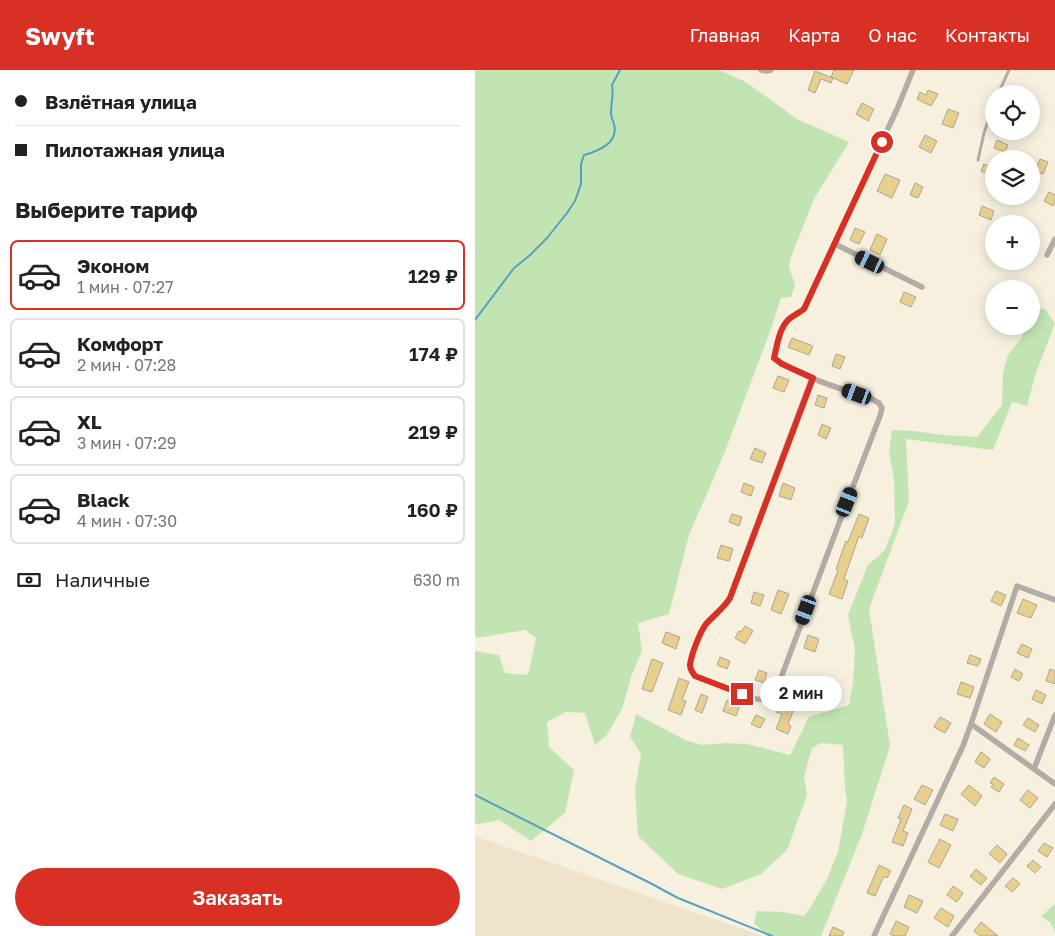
<!DOCTYPE html>
<html lang="ru">
<head>
<meta charset="utf-8">
<style>
  body { margin:0; font-family:"Golos Text",sans-serif; background:#f6f6f6; color:#222; height:100vh; display:flex; flex-direction:column; font-size:19px; white-space:nowrap }
  * { box-sizing:border-box; margin:0 }
  p { font-size:16px; color:#767676 }
  .icon { flex:none; width:28px; height:28px; fill:none; stroke:currentColor; stroke-width:2; stroke-linecap:round; stroke-linejoin:round }
  .map { position:relative; flex:1; overflow:hidden }
  .details { display:flex; flex-direction:column; background:#fff; width:475px }
  .details>* { flex:none }
  .hud { display:grid; align-content:center; height:110px; padding:0 15px; background:#fff }
  .tools { position:absolute; left:510px; top:15px; display:grid; gap:10px }
  .tools a { display:grid; place-items:center; width:55px; height:55px; border-radius:50%; background:#fff; box-shadow:0 2px 12px #0003; font-size:25px }
  .end { position:absolute; width:22px; height:22px; margin:-11px; border:6px solid #d93025; background:#fff; box-shadow:0 0 0 2px #fff }
  .from { border-radius:50% }
  .bubble { position:absolute; height:35px; border-radius:18px; background:#fff; box-shadow:0 2px 12px #0003; font-size:16px; font-weight:600; line-height:35px; text-align:center }
  .car { position:absolute; width:15px; height:30px; margin:-15px -8px; border-radius:6px; box-shadow:0 0 4px 1px #0007; background:linear-gradient(#222 24%,#8ab4d8 0 40%,#222 0 76%,#8ab4d8 0 86%,#222 0) }
  .hud b { display:flex; align-items:center; gap:18px; height:48px; font-size:19px }
  .hud b+b { border-top:1px solid #e0e0e0 }
  .hud i { width:12px; height:12px; background:#222 }
  ul { padding:0; list-style:none }
  li { display:flex; align-items:center; gap:15px; height:70px; margin:0 10px 8px; padding:0 5px; border:2px solid #e0e0e0; border-radius:8px }
  li div { flex:1 }
  li b { display:block; font-size:19px }
  li em { font-style:normal; font-weight:600 }
  li.selected { border-color:#d93025 }
  li>.icon { width:45px; height:45px; stroke-width:1.5 }
  h2 { padding:0 15px; font-size:22px; line-height:60px }
  .pay { display:flex; align-items:center; gap:12px; height:55px; padding:0 15px; font-size:19px }
  .pay p { margin-inline-start:auto }
  .primary-button { display:flex; gap:10px; margin-top:auto; padding:10px 15px }
  .primary-button a { flex:1; height:58px; border-radius:30px; background:#d93025; color:#fff; font-size:20px; font-weight:600; line-height:58px; text-align:center }
  header { display:flex; align-items:center; gap:30px; box-sizing:border-box; height:70px; padding:0 25px; background:#d93025; color:#fff }
  header strong { font-size:24px }
  nav { display:flex; gap:28px; margin-inline-start:auto; font-size:18px }
  main { display:flex; flex:1; min-height:0 }
  .map>svg:first-child { display:block }
  .built { fill:#eee4cc }
  .green { fill:#c2e4b2 }
  .lines { fill:none; stroke-linecap:round; stroke-linejoin:round }
  .stream { stroke:#54a2bf; stroke-width:2 }
  .building { fill:#e7cf8d; stroke:#aba594 }
  .lane { stroke:#b2aba6; stroke-width:3 }
  .street { stroke:#b2aba6; stroke-width:5.5 }
  .route { stroke:#d93025; stroke-width:6 }
</style>
</head>
<body>
<header>
<strong>Swyft</strong>
<nav><a>Главная</a><a>Карта</a><a>О нас</a><a>Контакты</a></nav>
</header>
<main>
<section class="details">
<div class="hud">
<b><i class="from"></i>Взлётная улица</b>
<b><i></i>Пилотажная улица</b>
</div>
<h2>Выберите тариф</h2>
<ul>
<li class="selected"><svg class="icon" aria-label="car" viewBox="0 0 24 24"><path d="M5 17H2v-5l4-1 3-4h7l3 4 3 1v5h-3M9 17h6M6 11h13"/><circle cx="7" cy="17" r="2"/><circle cx="17" cy="17" r="2"/></svg><div><b>Эконом</b><p>1 мин · 07:27</p></div><em>129 ₽</em></li>
<li><svg class="icon" aria-label="car" viewBox="0 0 24 24"><path d="M5 17H2v-5l4-1 3-4h7l3 4 3 1v5h-3M9 17h6M6 11h13"/><circle cx="7" cy="17" r="2"/><circle cx="17" cy="17" r="2"/></svg><div><b>Комфорт</b><p>2 мин · 07:28</p></div><em>174 ₽</em></li>
<li><svg class="icon" aria-label="car" viewBox="0 0 24 24"><path d="M5 17H2v-5l4-1 3-4h7l3 4 3 1v5h-3M9 17h6M6 11h13"/><circle cx="7" cy="17" r="2"/><circle cx="17" cy="17" r="2"/></svg><div><b>XL</b><p>3 мин · 07:29</p></div><em>219 ₽</em></li>
<li><svg class="icon" aria-label="car" viewBox="0 0 24 24"><path d="M5 17H2v-5l4-1 3-4h7l3 4 3 1v5h-3M9 17h6M6 11h13"/><circle cx="7" cy="17" r="2"/><circle cx="17" cy="17" r="2"/></svg><div><b>Black</b><p>4 мин · 07:30</p></div><em>160 ₽</em></li>
</ul>
<div class="pay"><svg class="icon" aria-label="cash" viewBox="0 0 24 24"><path d="M3 7h18v10H3z"/><circle cx="12" cy="12" r="2"/></svg>Наличные<p>630 m</p></div>
<div class="primary-button"><a>Заказать</a></div>
</section>
<div class="map">
<svg width="580" height="866" viewBox="0 0 580 866">
  <rect width="100%" height="100%" fill="#f7f0de"/>
  <path class="built" d="M0,766L244,851L288,866H0Z"/>
  <path class="green" d="M0,0H244L271,12L322,49L374,72L339,129L316,187L314,197L320,215L316,227L306,228L297,256L249,384L214,465L194,544L163,553L167,581L157,604L147,639L131,666L120,675L110,643L91,642L72,652L74,677L99,700L90,743L56,771L24,750L4,754L0,753V581L24,585L30,603L53,605L61,568L50,560L2,568L0,566Z
    M570,239L580,253L561,303L552,336L537,332L518,380L431,369L434,431L394,539L415,676L387,764L346,866H292L279,853L282,841L307,842L329,846L335,838L352,809L363,782L372,731L370,719L368,675L346,673L337,678L329,707L332,725L312,780L286,804L247,819L203,804L163,766L160,719L166,684L155,667L161,644L210,670L227,675L250,673L272,674L315,685L334,647L374,635L378,612L380,580L373,545L393,495L410,480L420,454L419,410L414,382L417,360L439,361L467,365L502,367L527,335L528,302L533,285L546,268L551,256H556L557,240Z
    M580,834V863L576,853L566,846Z"/>
  <g class="lines">
    <path class="stream" d="M0,250L39,198L54,186L72,168L92,143L100,131L106,114V94L109,85C124,81 144,73 139,54C138,50 136,48 136,43C136,32 139,26 137,15L145,0
      M0,725L177,814L203,828L297,866"/>
  </g>
  <path class="building" d="M359,0H379L372,14L356,7Z
    M340,1L358,8L356,13L346,9L340,23L333,20Z
    M453,20L463,24L456,36L442,29L445,22L451,25Z
    M387,33L399,39L393,51L381,44Z
    M473,39L484,43L478,58L467,54Z
    M450,65L462,71L456,83L444,77Z
    M522,70L533,75L530,82L519,78Z
    M565,89L573,92L568,104L560,101Z
    M509,94L519,98V108L506,101Z
    M410,104L425,110L417,128L402,121Z
    M440,113L448,117L443,128L435,125Z
    M574,122L580,125V132L578,136L569,131Z
    M507,136L519,141L516,150L504,145Z
    M380,158L390,162L384,174L375,170Z
    M402,164L412,169L405,185L395,180Z
    M429,222L441,227L436,237L425,232Z
    M317,268L338,276L334,285L313,277Z
    M361,284L370,287L365,299L357,296Z
    M303,306L314,310L309,322L298,318Z
    M343,325L352,328L349,338L340,335Z
    M347,354L356,358L351,369L343,365Z
    M280,378L291,383L287,393L275,389Z
    M269,413L279,417L276,426L266,422Z
    M308,413L320,418L316,430L304,426Z
    M257,444L267,447L264,456L254,452Z
    M384,444L394,448L387,468L384,466L369,509L373,511L367,529L354,524L363,500L361,499L371,471L373,472Z
    M246,475L258,479L254,491L242,488Z
    M303,520L314,524L306,544L296,540Z
    M521,521L531,525L526,536L516,531Z
    M279,522L289,525L285,536L276,533Z
    M548,529L562,535L556,548L542,543Z
    M270,556L278,561L270,574L260,568L264,561L266,562Z
    M191,562L205,567L201,579L187,573Z
    M333,565L344,569L340,582L329,578Z
    M547,574L557,579L553,588L542,583Z
    M495,585L506,589L503,596L492,593Z
    M245,587L255,591L252,599L242,595Z
    M177,589L188,593L177,622L167,619Z
    M540,599L548,604L544,611L536,607Z
    M575,599L580,601V614L571,611Z
    M284,600L292,603L289,613L280,610Z
    M204,608L214,612L207,630L211,631L206,645L193,640Z
    M486,612L499,617L495,628L482,624Z
    M561,620L571,625L567,634L557,629Z
    M226,624L233,627L227,643L220,640Z
    M252,630L265,635L261,646L248,641Z
    M305,633L319,639L313,654L316,656L313,664L301,659L307,644L301,642Z
    M515,644L527,652L521,662L509,654Z
    M281,645L290,649L285,658L276,654Z
    M465,647L476,653L470,663L459,657Z
    M553,648L564,655L560,662L548,655Z
    M543,668L554,675L550,681L539,675Z
    M506,682L515,689L509,698L500,692Z
    M519,707L529,714L524,722L516,717L518,714L515,713Z
    M447,715L458,720L450,735L439,729Z
    M494,715L507,726L500,736L486,724Z
    M553,720L563,728L555,738L545,730Z
    M429,735L437,739L428,761L433,763L428,776L417,772L426,749L423,748Z
    M470,744L483,749L478,761L465,755Z
    M465,769L476,775L464,798L453,792Z
    M569,773L578,778L572,787L563,781Z
    M522,775L532,784L525,793L514,784Z
    M558,790L566,797L560,803L552,796Z
    M404,795L416,801L412,808L409,806L400,826L392,823Z
    M501,799L512,808L506,815L495,806Z
    M538,808L545,814L537,822L530,816Z
    M478,816L488,823L482,832L472,825Z
    M434,825L448,831L442,843L429,837Z
    M466,838L479,846L473,857L459,848Z
    M421,851L434,857L430,866H419L415,864Z
    M506,852L523,866H505L499,861Z
    M358,857L369,862L367,866H354Z"/>
  <g class="lines">
    <path class="lane" d="M523,24L534,0
      M503,90L509,63L519,34"/>
    <path class="street" d="M286,0L292,1L296,0
      M360,174L447,217
      M572,185L580,169
      M337,308L255,527C249,538 239,545 231,554C225,562 216,585 215,595C215,599 217,602 220,606L281,629C292,630 295,630 301,621L372,432L405,346L407,338L404,333L397,329C364,318 327,308 299,288C302,276 304,259 313,250C317,246 324,243 329,239L423,37L438,0
      M496,654L580,714
      M559,699L580,645
      M399,866L488,676L496,654L542,516L580,530
      M477,866L580,734"/>
  </g>
  <g class="lines">
    <path class="route" d="M267,624L220,606C217,602 215,599 215,595C216,585 225,562 231,554C239,545 249,538 255,528L338,308L307,294L299,288C302,276 304,259 313,250C317,246 324,243 329,239L407,72"/>
  </g>
</svg>
<div class="tools">
<a><svg class="icon" aria-label="locate" viewBox="0 0 24 24"><circle cx="12" cy="12" r="6"/><path d="M12 2v4M12 18v4M2 12h4M18 12h4"/></svg></a>
<a><svg class="icon" aria-label="layers" viewBox="0 0 24 24"><path d="M12 4l9 5-9 5-9-5zM3 14l9 5 9-5"/></svg></a>
<a>+</a>
<a>−</a>
</div>
<i class="end from" style="left:407px;top:72px"></i>
<i class="end" style="left:267px;top:624px"></i>
<div class="bubble" style="left:285px;top:606px;width:82px">2 мин</div>
<i class="car" style="left:395px;top:192px;rotate:296deg"></i>
<i class="car" style="left:382px;top:324px;rotate:290deg"></i>
<i class="car" style="left:372px;top:432px;rotate:22deg"></i>
<i class="car" style="left:331px;top:540px;rotate:200deg"></i>
</div>
</main>
</body>
</html>
